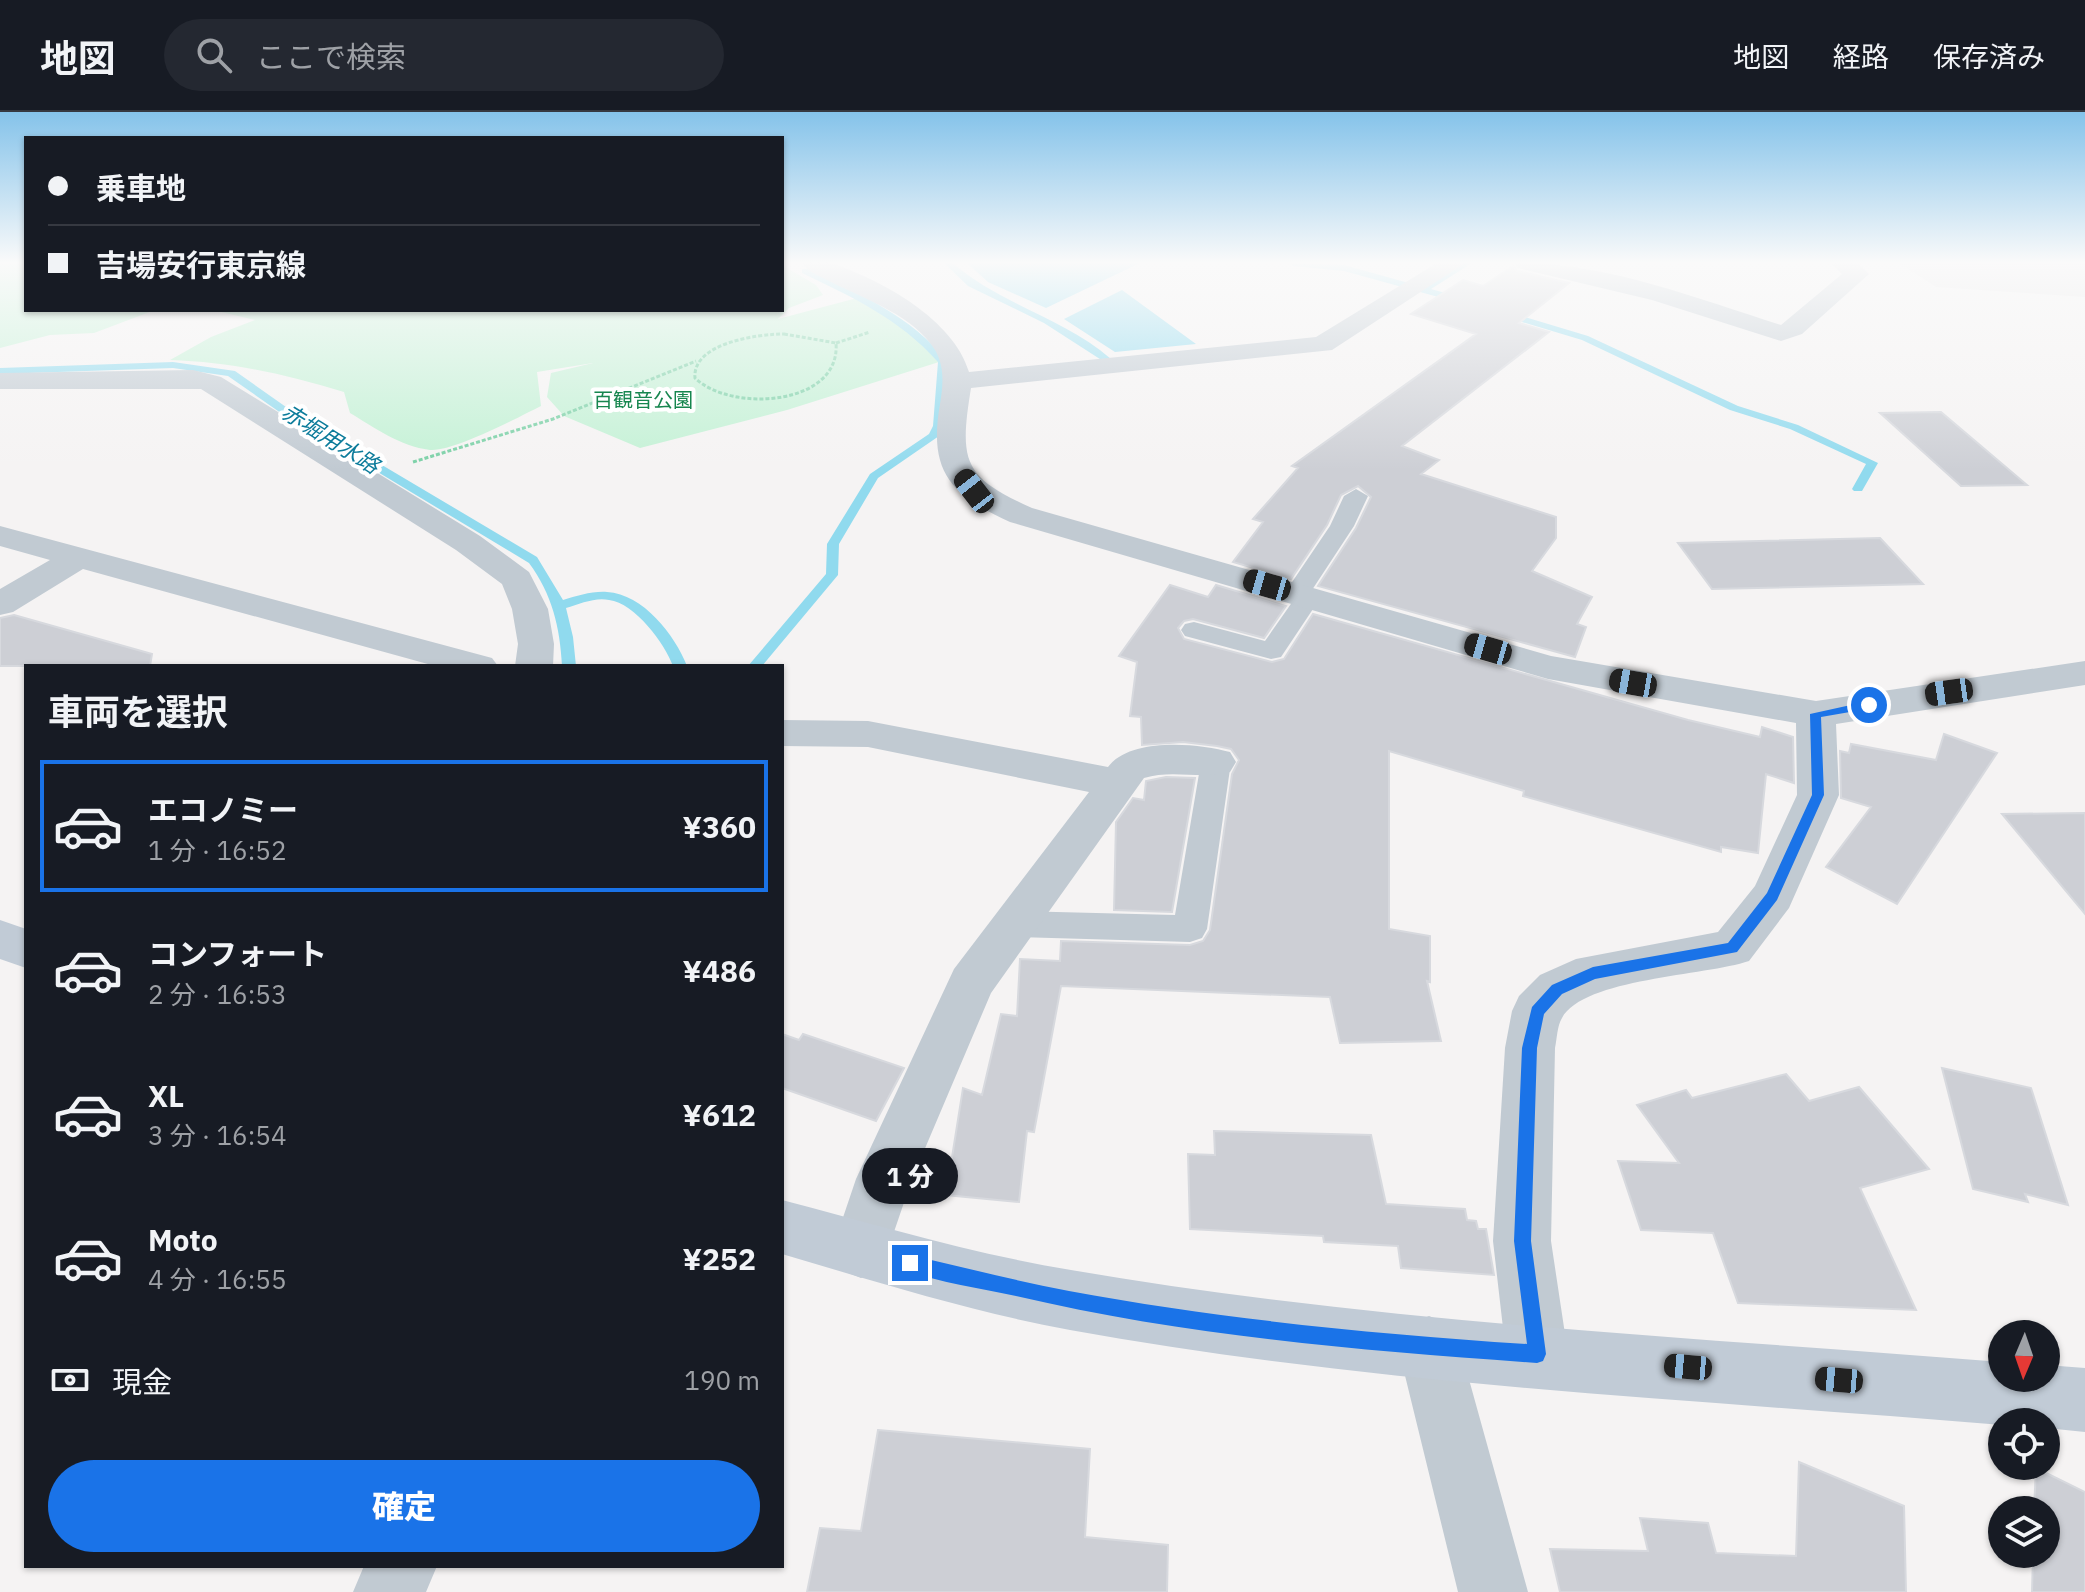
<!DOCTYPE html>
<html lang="ja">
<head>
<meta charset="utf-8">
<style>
  body { margin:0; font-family:"IBM Plex Sans","Noto Sans JP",sans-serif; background:#242831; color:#f1f3f6; height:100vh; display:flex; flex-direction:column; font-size:30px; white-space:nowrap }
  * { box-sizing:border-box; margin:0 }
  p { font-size:26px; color:#9ea1a6 }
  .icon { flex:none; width:44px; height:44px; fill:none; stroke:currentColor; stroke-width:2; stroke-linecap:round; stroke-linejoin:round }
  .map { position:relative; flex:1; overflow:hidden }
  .panel { position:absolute; left:24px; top:552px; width:760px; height:904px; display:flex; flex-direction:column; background:#171b24; border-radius:0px; box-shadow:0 2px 6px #0004 }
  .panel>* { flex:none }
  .top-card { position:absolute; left:24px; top:24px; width:760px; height:176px; border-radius:0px; box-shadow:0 2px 6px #0004; display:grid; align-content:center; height:176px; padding:0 24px; background:#171b24 }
  .needle { width:52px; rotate:182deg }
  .buttons { position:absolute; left:1988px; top:1208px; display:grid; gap:16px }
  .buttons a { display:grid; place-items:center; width:72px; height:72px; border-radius:50%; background:#171b24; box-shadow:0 2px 6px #0004; font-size:40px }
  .end { position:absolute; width:36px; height:36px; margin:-18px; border:10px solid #1a73e8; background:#fff; box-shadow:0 0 0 4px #fff }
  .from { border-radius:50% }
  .bubble { position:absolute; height:56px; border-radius:28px; background:#171b24; box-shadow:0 2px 6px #0004; font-size:26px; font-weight:800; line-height:56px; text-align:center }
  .car { position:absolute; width:24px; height:48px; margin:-24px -12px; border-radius:10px; box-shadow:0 0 6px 2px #0007; background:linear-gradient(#222 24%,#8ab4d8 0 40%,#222 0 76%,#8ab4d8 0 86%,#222 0) }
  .top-card b { display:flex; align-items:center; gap:28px; height:76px; font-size:30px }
  .top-card b+b { border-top:2px solid #363941 }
  .top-card i { width:20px; height:20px; background:#f1f3f6 }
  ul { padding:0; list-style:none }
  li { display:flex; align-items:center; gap:24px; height:132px; margin:0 16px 12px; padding:0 8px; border:4px solid transparent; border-radius:0px }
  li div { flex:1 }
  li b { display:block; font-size:30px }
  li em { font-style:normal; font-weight:800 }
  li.active { border-color:#1a73e8 }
  li>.icon { width:72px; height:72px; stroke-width:1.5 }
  h2 { padding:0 24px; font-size:36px; line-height:96px }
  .pay { display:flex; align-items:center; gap:20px; height:88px; padding:0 24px; font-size:30px }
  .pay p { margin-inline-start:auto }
  .cta { display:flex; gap:16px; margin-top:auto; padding:16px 24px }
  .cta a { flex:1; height:92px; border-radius:48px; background:#1a73e8; color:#fff; font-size:32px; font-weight:800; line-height:92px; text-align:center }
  header { display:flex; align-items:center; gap:48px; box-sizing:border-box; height:112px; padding:0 40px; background:#171b24; border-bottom:2px solid #363941 }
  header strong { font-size:38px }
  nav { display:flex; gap:44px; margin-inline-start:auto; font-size:28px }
  .search { width:560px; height:72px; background:#242831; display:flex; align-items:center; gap:20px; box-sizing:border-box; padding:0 28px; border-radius:44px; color:#9ea1a6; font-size:30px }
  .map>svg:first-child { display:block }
  .education { fill:#e6e4e5 }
  .green { fill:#c3f1d5 }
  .water { fill:#90daee }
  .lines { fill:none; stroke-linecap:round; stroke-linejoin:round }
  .stream { fill:#90daee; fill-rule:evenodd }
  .building { fill:#cdcfd5; stroke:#d7d9de; stroke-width:2 }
  .path { stroke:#7ad0a6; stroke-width:3; stroke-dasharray:4 2; stroke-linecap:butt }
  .service { fill:#c1cad2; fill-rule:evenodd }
  .minor { fill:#c1cad2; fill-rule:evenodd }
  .secondary { fill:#c1cbd6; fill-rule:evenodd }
  .route { fill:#1a73e8 }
  .labels { text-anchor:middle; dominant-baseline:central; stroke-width:8; stroke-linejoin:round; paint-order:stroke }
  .far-park-label { font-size:20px; fill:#17864f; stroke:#fff }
  .far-water-label { font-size:22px; font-style:italic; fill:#0c7c9b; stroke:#fff }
</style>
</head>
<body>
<header>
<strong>地図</strong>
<div class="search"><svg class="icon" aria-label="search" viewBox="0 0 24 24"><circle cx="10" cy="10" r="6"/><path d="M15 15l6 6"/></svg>ここで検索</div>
<nav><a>地図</a><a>経路</a><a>保存済み</a></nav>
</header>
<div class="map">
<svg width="2085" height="1480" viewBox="0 0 2085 1480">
  <rect width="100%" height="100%" fill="#f5f3f3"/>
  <path class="education" d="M1899,151H2085V185L1936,175Z"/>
  <path class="green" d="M0,151H26V198H155L94,221L50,223L0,236Z
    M782,153L816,173L823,183L789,196L778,207L857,186L904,215L939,250L787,298L640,336L564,304L547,285L551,261L593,251L537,260L541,294C519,305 453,340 430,338C400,334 375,316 350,301L344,280C285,262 231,250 170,248L211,225L255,208L213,198H782Z"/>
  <path class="water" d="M967,151H1140L1046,196L988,170Z
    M1122,178L1196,232L1115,240L1064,207Z"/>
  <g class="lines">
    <path class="stream" d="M944,151H953C999,192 1064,206 1111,247L1103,249L1044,211L968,174Z
      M1289,151L1344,153L1423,175L1462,151H1472L1431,177L1463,186V190L1460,191L1344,159L1293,154Z
      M802,157H808C860,182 911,204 948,250L943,314L939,324L878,366L839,432L838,463L762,554H748L826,462L827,432L870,362L929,322L933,314L938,250C900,207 852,185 802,161Z
      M1505,199L1588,224L1738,294L1798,313L1878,351L1862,379H1854L1852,377L1866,352L1790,317L1730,298L1582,228L1502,204V200Z
      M173,250L235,259L296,302L537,445L563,488C577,484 592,479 607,480C643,482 675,523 687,554H673C665,532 635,491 609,488C595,485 580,492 566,496L573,525L576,554H562C560,515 552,482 529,451L288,306L228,264L173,256L0,262V256Z"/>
  </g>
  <path class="building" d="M1513,154L1517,159L1569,171L1519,211L1549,220L1402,334L1439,348L1421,362L1556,405V426L1532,459L1592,485L1577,512L1586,515L1575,545L1318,474L1356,416L1371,385L1358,374L1341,383L1327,413L1291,467L1233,450L1263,410L1253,407L1298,356L1292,354L1476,222L1411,202L1463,168L1483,174Z
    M1941,300L2027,373L1961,374L1880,301Z
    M1880,426L1923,472L1712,477L1678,431Z
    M1170,473L1208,485L1216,473L1286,494L1264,526L1193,507L1184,509L1178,516L1184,527L1272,550L1284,547L1313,502L1688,608L1760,625L1762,615L1793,625L1794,671L1766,662L1758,741L1721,735V740L1523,684L1524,679L1389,639V817L1430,824V870L1427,869L1441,929L1340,931L1330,885L1061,874L1034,1020L1027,1019L1019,1090L946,1083L963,976L982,983L1001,902L1017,904L1020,847L1060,849L1061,829L1190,833L1203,829L1210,818L1232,662L1239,648L1231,637L1217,634L1183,630L1142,633L1141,605L1130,604L1137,550L1119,544Z
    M14,503L152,542L150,554H0V506Z
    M1944,622L1997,641L1897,792L1826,755L1871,695L1841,686L1840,639L1849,641L1851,632L1936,648Z
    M1166,665L1195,666L1172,800L1114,798L1116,710L1133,686L1144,688L1146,669Z
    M2085,701V802L2002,702Z
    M782,922L799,928L803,922L904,956L876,1009L782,976Z
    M1942,956L2031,976L2068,1093L2025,1082L2028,1090L1973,1077Z
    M1786,962L1809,989L1859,975L1929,1057L1860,1076L1916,1198L1738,1191L1713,1121L1641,1118L1618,1049L1679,1051L1637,993L1686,978L1692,986Z
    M1214,1019L1371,1023L1386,1092L1465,1097L1467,1108L1476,1109L1478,1117H1486L1494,1163L1401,1156L1398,1134L1324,1130L1323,1124L1190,1117L1188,1042L1215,1043Z
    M878,1318L1090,1337L1085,1425L1168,1433L1167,1480H807L820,1416L861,1419Z
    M1799,1350L1904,1394L1906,1480H1560L1550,1437L1648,1439L1640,1406L1708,1411L1716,1441L1796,1444Z
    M2036,1356L2085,1380V1480H2032L2033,1442H2046V1398H2034Z"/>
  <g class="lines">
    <path class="path" d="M784,222L836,231C841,294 731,301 695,266C692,231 758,222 784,222Z
      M836,231L870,220
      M413,350L553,307L696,249"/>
    <path class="service" d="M1356,377L1368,384L1354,414L1312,478L1321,485L1281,545L1271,547L1185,524L1181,518L1185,512L1194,510L1265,529L1293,489L1284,482L1330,414L1344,384Z
      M1216,640L1227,643L1231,650L1207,817L1202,826L1190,830L1017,825L1005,821L1000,812L1005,803L1017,799L1175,803L1201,650L1205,643Z"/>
    <path class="minor" d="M802,151C812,151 824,149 833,152C882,168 954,208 969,260L1316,225L1437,151H1465L1332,238L971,276C959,350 963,365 1032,396L1551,544L1816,589L2085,549V573L1836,612L1839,683L1789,796L1749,849C1705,864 1584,866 1562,906C1557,914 1557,927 1555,936L1551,1129L1568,1242L1559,1264L1537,1273L1515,1264L1506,1242L1493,1129L1505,936L1512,899L1519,884L1540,863L1576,847L1718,820L1755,774L1797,683L1796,611L1548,567L1010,410C951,383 928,360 940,292C943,274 945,255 935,238C914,204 867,188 833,171C822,165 809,161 802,151Z
      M1514,151C1605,150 1695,186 1781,213L1842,162L1831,151H1858L1869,162L1802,222L1781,229L1652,188L1518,156Z
      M193,258L221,265L480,424L529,460L548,497L554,532L553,554H515L518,532L512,497L502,472L456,438L201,277H0V261Z
      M0,414L492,546L498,554H435L83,457L13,500L0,503V477L50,448L0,434Z
      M782,608L868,609L1108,655C1130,625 1198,631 1230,640L1236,650L1230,660C1201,668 1173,657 1144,666L991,881L912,1067L881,1158L861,1166L841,1158L832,1138L856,1067L954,857L1089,680L868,635L782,634Z
      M1429,1204L1451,1213L1460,1235L1528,1480H1458L1398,1235L1407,1213Z
      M364,1454H437L426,1480H353Z"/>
    <path class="secondary" d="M0,808L26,817V856L0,847Z
      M782,1088C878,1113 973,1142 1071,1158C1378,1211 1692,1225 2002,1250V1266H2046V1253L2085,1256V1320L2046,1316V1310L2002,1313C1692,1287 1377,1274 1070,1218C972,1200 877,1170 782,1142Z"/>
  </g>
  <linearGradient id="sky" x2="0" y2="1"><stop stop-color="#85c3ea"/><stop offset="0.42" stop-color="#fafafa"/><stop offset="1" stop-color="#fafafa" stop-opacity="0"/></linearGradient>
  <rect width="2085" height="358" fill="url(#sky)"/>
  <path class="route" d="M1869,589L1874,593L1873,596L1821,605L1824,683L1777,788L1737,840L1595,867L1562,882L1544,902L1537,936L1531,1129L1546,1242L1543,1249L1537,1251C1364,1239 1186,1224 1016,1184C980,1176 938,1171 904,1157V1145L910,1143C963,1155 1016,1169 1069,1179C1219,1207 1375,1222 1527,1232L1514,1129L1522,936L1532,895L1552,873L1593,855L1728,831L1767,781L1812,683L1810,602Z"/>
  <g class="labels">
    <g class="far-park-label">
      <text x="643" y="287">百観音公園</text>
    </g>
    <g class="far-water-label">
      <text transform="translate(331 326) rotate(32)">赤堀用水路</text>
    </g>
  </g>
</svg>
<div class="buttons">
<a><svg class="needle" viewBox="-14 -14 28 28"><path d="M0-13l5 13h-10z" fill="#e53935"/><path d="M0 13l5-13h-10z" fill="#9ea1a6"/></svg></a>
<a><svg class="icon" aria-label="locate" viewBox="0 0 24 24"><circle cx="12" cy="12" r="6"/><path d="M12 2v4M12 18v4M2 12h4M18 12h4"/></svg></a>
<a><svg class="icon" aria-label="layers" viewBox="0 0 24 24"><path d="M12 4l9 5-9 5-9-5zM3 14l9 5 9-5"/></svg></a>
</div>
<i class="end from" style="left:1869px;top:593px"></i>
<i class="end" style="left:910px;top:1151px"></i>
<div class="bubble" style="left:862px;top:1036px;width:96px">1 分</div>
<i class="car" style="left:974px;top:379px;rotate:322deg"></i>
<i class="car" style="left:1267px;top:473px;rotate:286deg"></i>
<i class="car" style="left:1488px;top:537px;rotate:286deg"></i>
<i class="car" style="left:1633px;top:571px;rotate:280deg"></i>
<i class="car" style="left:1949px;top:580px;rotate:262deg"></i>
<i class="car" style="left:1688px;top:1255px;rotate:275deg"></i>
<i class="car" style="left:1839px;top:1268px;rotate:275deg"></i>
<div class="top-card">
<b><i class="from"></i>乗車地</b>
<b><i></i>吉場安行東京線</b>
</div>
<section class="panel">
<h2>車両を選択</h2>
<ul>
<li class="active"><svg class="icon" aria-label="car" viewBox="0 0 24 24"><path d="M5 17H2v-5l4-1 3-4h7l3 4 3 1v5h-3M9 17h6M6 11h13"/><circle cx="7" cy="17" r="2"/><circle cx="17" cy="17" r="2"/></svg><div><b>エコノミー</b><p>1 分 · 16:52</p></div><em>¥360</em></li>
<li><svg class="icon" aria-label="car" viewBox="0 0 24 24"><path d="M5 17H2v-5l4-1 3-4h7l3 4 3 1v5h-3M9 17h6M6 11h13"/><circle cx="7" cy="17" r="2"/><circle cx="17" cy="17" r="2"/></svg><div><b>コンフォート</b><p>2 分 · 16:53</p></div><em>¥486</em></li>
<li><svg class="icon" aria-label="car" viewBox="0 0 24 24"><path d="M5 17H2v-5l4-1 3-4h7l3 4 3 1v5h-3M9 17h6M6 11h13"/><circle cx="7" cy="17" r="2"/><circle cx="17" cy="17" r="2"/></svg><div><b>XL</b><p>3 分 · 16:54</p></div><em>¥612</em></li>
<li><svg class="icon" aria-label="car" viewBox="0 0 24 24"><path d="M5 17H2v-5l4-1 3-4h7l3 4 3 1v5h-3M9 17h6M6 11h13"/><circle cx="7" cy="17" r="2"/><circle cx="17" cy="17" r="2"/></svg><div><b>Moto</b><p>4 分 · 16:55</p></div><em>¥252</em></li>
</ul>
<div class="pay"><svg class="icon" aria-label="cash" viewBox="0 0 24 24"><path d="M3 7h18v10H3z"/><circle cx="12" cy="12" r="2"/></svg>現金<p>190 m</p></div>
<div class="cta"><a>確定</a></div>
</section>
</div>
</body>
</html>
